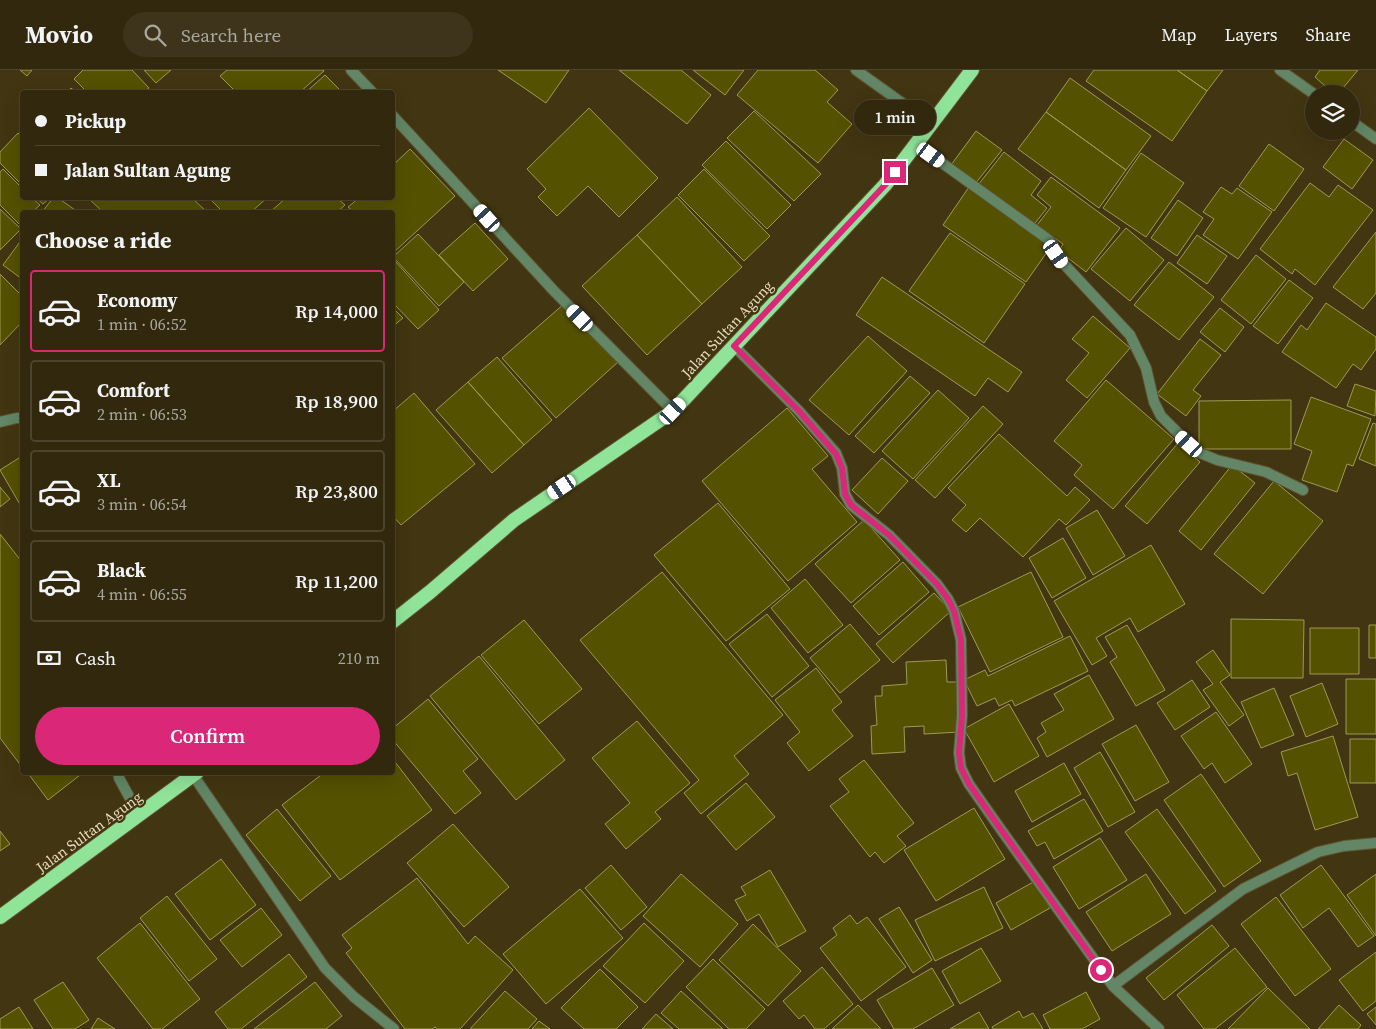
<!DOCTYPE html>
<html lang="en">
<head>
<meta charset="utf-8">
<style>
  body { margin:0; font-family:"Source Serif 4",serif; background:#3d341b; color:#f1f3f6; height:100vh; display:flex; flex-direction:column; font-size:19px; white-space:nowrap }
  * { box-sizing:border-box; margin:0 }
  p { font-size:16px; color:#a8a69d }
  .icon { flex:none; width:28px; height:28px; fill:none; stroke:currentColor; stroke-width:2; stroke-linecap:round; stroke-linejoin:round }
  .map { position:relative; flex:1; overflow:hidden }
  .details { position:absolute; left:20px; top:140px; width:375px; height:565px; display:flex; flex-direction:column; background:#32280d; border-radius:5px; box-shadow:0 5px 20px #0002,0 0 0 1px #4d442e }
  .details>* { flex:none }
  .hud { position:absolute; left:20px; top:20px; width:375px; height:110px; border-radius:5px; box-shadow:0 5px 20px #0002,0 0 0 1px #4d442e; display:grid; align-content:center; height:110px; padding:0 15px; background:#32280d }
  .buttons { position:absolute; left:1305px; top:15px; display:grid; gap:10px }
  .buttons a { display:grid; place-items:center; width:55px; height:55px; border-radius:50%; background:#32280d; box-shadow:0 5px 20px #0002,0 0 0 1px #4d442e; font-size:25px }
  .end { position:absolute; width:22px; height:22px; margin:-11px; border:6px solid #db2777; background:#fff; box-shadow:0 0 0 2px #fff }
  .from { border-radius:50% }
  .bubble { position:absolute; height:35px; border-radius:18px; background:#32280d; box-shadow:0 5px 20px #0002,0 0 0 1px #4d442e; font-size:16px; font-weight:600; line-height:35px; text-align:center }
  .car { position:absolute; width:15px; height:30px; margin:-15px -8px; border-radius:6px; box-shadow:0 0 4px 1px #0007; background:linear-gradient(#fff 24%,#345 0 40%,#fff 0 76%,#345 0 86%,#fff 0) }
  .hud b { display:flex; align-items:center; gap:18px; height:48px; font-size:19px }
  .hud b+b { border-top:1px solid #4d442e }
  .hud i { width:12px; height:12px; background:#f1f3f6 }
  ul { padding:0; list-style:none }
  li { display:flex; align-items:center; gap:15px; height:82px; margin:0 10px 8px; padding:0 5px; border:2px solid #4d442e; border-radius:5px }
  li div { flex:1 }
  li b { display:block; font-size:19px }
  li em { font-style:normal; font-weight:600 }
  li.active { border-color:#db2777 }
  li>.icon { width:45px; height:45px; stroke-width:1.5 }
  h2 { padding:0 15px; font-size:22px; line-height:60px }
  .pay { display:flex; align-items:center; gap:12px; height:55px; padding:0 15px; font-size:19px }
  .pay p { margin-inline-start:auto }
  .action { display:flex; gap:10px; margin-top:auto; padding:10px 15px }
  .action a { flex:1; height:58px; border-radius:30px; background:#db2777; color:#fff; font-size:20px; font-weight:600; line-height:58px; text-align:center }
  header { display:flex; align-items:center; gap:30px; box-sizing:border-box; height:70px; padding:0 25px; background:#32280d; border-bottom:1px solid #4d442e }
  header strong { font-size:24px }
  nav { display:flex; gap:28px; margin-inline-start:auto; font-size:18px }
  .search { width:350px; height:45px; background:#3d341b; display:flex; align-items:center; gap:12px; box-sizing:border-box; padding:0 18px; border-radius:28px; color:#a8a69d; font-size:19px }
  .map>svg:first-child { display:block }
  .building { fill:#545101; stroke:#9c9a56 }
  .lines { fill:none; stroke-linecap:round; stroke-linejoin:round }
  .service-casing { stroke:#60532f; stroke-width:12 }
  .minor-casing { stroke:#60532f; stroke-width:12 }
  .trunk-casing { stroke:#60532f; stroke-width:16 }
  .service { stroke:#628666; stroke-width:10 }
  .minor { stroke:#628666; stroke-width:10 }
  .trunk { stroke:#90e49a; stroke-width:14 }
  .route { stroke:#db2777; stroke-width:6 }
  .labels { text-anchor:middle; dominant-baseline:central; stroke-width:4.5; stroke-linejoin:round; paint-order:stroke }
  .street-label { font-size:15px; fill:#e8daba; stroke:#423511 }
</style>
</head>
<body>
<header>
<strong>Movio</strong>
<div class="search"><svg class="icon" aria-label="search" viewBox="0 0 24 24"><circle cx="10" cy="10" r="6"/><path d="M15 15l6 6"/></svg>Search here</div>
<nav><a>Map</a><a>Layers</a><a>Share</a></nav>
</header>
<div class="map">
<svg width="1376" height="959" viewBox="0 0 1376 959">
  <rect width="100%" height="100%" fill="#423511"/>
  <path class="building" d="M20,0H32L27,6Z
    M83,0H132L149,18L144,22H87L74,9Z
    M144,0H171L156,13Z
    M227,0H323L324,1L300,22H236L220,6Z
    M498,0H569L546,33Z
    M619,0H681L711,25L687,54Z
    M693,0H744L725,25Z
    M758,0H815L838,20L827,32L852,54L818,93L737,25Z
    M1094,0H1177L1207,21L1172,71L1086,11Z
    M1177,0H1223L1207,21Z
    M1320,0H1358L1338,24H1334L1315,7Z
    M325,5L342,22H306Z
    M1070,8L1151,66L1126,100L1046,42Z
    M71,18L76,22H67Z
    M589,38L658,108L619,147L588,116L557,146L538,127L546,119L527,99Z
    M754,41L821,104L794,131L727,68Z
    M1046,42L1126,100L1099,138L1018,79Z
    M976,61L1002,80L975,114L951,95Z
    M18,63L22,68V115L0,93V82Z
    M1344,69L1373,90L1352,119L1323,97Z
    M726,71L791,135L767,159L702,95Z
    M1269,74L1304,99L1274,141L1239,116Z
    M410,79L455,126L393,183L392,142H354L348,137L359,128H392V96Z
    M1004,82L1041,111L1031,125L1047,138L1032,157L978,115Z
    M1141,83L1184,113L1146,167L1103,138Z
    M3,99L22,118V128H32L40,135L32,142H22V152L20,155L0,135V102Z
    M704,99L770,166L744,191L678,125Z
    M1051,107L1120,158L1086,202L1059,181L1063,174L1037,155L1051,137L1037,125Z
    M1310,113L1329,127L1338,115L1373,140L1315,215L1295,199L1292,204L1260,179Z
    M969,117L1052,175L1026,212L943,155Z
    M1221,117L1232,124L1237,118L1272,142L1238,189L1203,165L1214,149L1203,142Z
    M677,127L742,197L702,234L637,165Z
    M36,128H50L43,134Z
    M53,128H58L78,142H42Z
    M88,128H192L207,142H103Z
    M209,128H267L251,142H223Z
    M286,128H337L345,135L337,142H270Z
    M1178,130L1203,148L1177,186L1151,168Z
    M0,139L21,159L0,180Z
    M475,153L508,189L473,221L439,185Z
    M1126,158L1164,190L1130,231L1091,199Z
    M1376,162V223L1363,239L1333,217Z
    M950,163L1025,214L984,273L909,221Z
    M418,164L464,212L439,236L393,187Z
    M637,165L702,234L647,285L582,216Z
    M1197,165L1227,186L1207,214L1177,193Z
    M22,169V209L3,195Z
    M1256,185L1286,209L1251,254L1221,230Z
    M395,191L439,240L418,259L392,232V193Z
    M1169,192L1214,227L1179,270L1134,235Z
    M0,204L22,226V252L0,275Z
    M882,207L1022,302L1008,322L988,308L975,326L856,245Z
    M1289,210L1313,228L1278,274L1253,256Z
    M565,233L618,292L556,348L502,288Z
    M1326,233L1376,267V279L1361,300L1353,294L1336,318L1282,282L1301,255L1307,260Z
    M392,237L403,248L392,257Z
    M1220,238L1244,257L1225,282L1200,262Z
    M1093,246L1130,278L1087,328L1066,310L1089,283L1072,269Z
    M868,266L907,301L849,365L809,330Z
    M1200,269L1221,285L1193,320L1201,326L1186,346L1157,324Z
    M497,287L552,350L524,375L468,312Z
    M910,306L930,323L874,383L855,366Z
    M1106,310L1174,369L1113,439L1074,405L1082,395L1054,371Z
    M468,312L524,375L492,403L436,340Z
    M1355,314L1376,321L1375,346L1347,336Z
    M938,320L969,348L913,409L882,381Z
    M414,323L475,394L401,455L392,445V342Z
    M1311,327L1371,349L1353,396L1347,394L1337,422L1302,410L1312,381L1294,374Z
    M1291,330V379H1199V331Z
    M983,336L1003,354L935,428L915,410Z
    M787,338L828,386L812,399L857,452L788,511L702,411Z
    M1373,353L1376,354V396L1359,389Z
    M999,364L1067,426L1075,417L1090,430L1066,455L1059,449L1023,487L980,448L966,462L952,450L966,435L948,418Z
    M1178,373L1200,392L1147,454L1125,436Z
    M22,386V438L0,400Z
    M882,388L908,411L878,444L852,420Z
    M1232,395L1255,413L1201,480L1179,461Z
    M1274,411L1323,451L1263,524L1214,484Z
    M0,417L10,429L0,437Z
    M718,433L790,519L726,571L654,485Z
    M1097,440L1125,486L1093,505L1066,458Z
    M864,450L900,490L851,533L815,494Z
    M0,464L22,492V697L0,668Z
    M1063,468L1086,508L1052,528L1029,488Z
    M1151,475L1185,534L1138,562L1130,548L1096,568L1107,586L1092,595L1054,531Z
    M903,492L929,522L879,565L853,536Z
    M662,502L783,645L734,686L749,704L701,744L684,723L699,710L580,570Z
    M1031,502L1063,567L990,602L958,537Z
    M805,509L843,555L808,583L771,538Z
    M934,523L951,541L893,593L876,574Z
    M767,544L809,596L772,627L729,574Z
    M1231,549L1304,550L1303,608H1231Z
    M524,550L582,619L539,654L481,585Z
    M850,554L880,590L840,623L810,588Z
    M1127,555L1165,620L1136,636L1110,592L1117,587L1105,567Z
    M1369,555H1376V588H1369Z
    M1310,558H1359V604H1310Z
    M1070,566L1088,601L1015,636L1012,630L999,636L995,628L977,636L964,610L985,600L988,606Z
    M1213,580L1230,605L1220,612L1244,645L1229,656L1203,620L1213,614L1196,592Z
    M479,586L565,690L516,730L430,626Z
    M946,590L947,612H957L960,662L924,664V656L904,657L905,682L872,684L871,656L877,655L875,626H882V616L907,614L906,592Z
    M816,598L842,632L832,640L853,666L809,701L787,673L800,662L775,630Z
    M1089,605L1114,649L1047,687L1037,668L1046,662L1041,653L1064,640L1054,624Z
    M1346,609H1376V664H1346Z
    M1192,610L1210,637L1175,660L1157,633Z
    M1322,613L1338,654L1306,667L1290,626Z
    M1274,618L1294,665L1261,678L1241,632Z
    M428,629L478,689L463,701L481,723L455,744L392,669V659Z
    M1009,634L1039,686L994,712L964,659Z
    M1216,642L1252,694L1225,713L1212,693L1204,699L1181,666Z
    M637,651L690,713L655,742L661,749L626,779L605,754L630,733L592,688Z
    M1136,655L1169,712L1135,731L1102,674Z
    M1333,666L1358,747L1315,760L1297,703L1288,706L1281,682Z
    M1350,669H1376V713H1350Z
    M1100,682L1135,742L1108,757L1074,698Z
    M392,688L432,740L340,810L282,735L325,702H392Z
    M864,690L914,753L897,766L906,776L884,793L875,782L870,787L830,736L849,722L839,709Z
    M1064,693L1081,724L1032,752L1015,721Z
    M27,702H84L48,730Z
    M1201,704L1261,791L1224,817L1164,730Z
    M746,713L775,747L736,780L707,746Z
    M1084,729L1103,761L1054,789L1045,772L1037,776L1028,761Z
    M974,738L1005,789L936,831L904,780Z
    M277,739L331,806L300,831L246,765Z
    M1157,739L1216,821L1185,844L1125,762Z
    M453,754L509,817L464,857L407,793Z
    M0,761L10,774L0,781Z
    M1100,768L1127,810L1079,839L1053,797Z
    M221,789L256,835L210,870L175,824Z
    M611,795L647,837L621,860L585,818Z
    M1321,795L1374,866L1358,877L1329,838L1303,858L1280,825Z
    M770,800L806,861L778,877L759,844L747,851L735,830L746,825L741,817Z
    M681,804L738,854L700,897L643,846Z
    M1146,804L1171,844L1112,881L1086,842Z
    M1376,804V866L1347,825Z
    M417,808L468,874L475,866L513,900L460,959H437L435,957L432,959H405L346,883L352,878L342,865Z
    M1035,811L1050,838L1011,860L996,833Z
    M984,817L1003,858L935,891L915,850Z
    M580,819L623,868L546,934L503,884Z
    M167,826L217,889L189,911L140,848Z
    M1276,827L1331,899L1295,926L1241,854Z
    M899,837L932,890L913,903L879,849Z
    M261,838L282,865L242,897L220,870Z
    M850,845L857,854L867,847L906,897L861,931L820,878L837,865L833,858Z
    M140,853L200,929L162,959H153L97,888Z
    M644,853L684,891L645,933L603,896Z
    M753,854L801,901L768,936L719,890Z
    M1212,855L1229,876L1164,930L1146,908Z
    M981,878L1001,911L960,934L942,901Z
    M1235,878L1267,917L1215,959H1204L1177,925Z
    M1376,882V931L1363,941L1339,910Z
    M289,884L307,907L241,959H228L215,942Z
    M713,889L765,939L746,959H729L686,917Z
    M822,897L853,934L824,959H815L804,945L799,949L783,931Z
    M932,898L954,935L913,959H894L877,930Z
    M600,899L638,937L616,959H584L561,938Z
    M63,912L89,950L75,959H53L34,930Z
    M315,912L342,946L326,959H254Z
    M1268,918L1310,959H1228Z
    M505,921L537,949L528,959H470Z
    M681,921L723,959H679L661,943Z
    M1086,922L1100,949L1082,959H1050L1043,945Z
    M858,935L881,959H832Z
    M1339,935L1361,955L1358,959H1318Z
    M19,937L33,959H0V949Z
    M1376,937V955L1367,944Z
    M1019,941L1023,948L1033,943L1043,959H993L992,957Z
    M979,942L989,959H950Z
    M656,944L673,959H642Z
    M98,948L115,959H91Z
    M539,951L550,959H532Z"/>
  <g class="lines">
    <defs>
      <path id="service" d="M118,702L119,708L139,745"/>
      <path id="minor" d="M351,0L372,22
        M856,0L930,53
        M1280,0L1314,24
        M392,45L554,221L673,341
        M1351,51L1376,69
        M917,75L1049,170C1055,176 1057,185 1062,192L1130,265L1146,298L1154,332L1161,346L1179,364L1200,383L1217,390L1266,402L1303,420
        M734,276L799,341L836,383L842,398L845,424L851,435L889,465L937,514L948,529L954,541L961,570L962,645L959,683L961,698L969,714L997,754L1113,916L1159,959
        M0,352L17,348H22
        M193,705L325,898L354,927L394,959
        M1113,916L1243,819L1318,782L1344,776L1376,773"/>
      <path id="trunk" d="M392,552L430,522L514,450L673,341L885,115L972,0
        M0,847L197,702"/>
    </defs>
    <use href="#service" class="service-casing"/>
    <use href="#minor" class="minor-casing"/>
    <use href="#trunk" class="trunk-casing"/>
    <use href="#service" class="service"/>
    <use href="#minor" class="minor"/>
    <use href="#trunk" class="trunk"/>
  </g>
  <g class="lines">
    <path class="route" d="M895,102L885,115L734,276L799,341L836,384L842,398L845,424L851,435L889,465L937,514L948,529L954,541L961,570L962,645L959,683L961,698L969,714L997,754L1101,900"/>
  </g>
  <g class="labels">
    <g class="street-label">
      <text transform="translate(727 259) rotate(-47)">Jalan Sultan Agung</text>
      <text transform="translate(89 762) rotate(-36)">Jalan Sultan Agung</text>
    </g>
  </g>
</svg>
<div class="buttons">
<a><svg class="icon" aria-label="layers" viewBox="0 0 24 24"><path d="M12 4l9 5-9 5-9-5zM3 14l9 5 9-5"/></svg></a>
</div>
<i class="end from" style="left:1101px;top:900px"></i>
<i class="end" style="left:895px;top:102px"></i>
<div class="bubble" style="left:854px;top:30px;width:82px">1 min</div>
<i class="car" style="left:931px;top:85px;rotate:126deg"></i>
<i class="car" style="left:487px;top:148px;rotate:318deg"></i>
<i class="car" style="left:1056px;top:184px;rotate:145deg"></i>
<i class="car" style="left:580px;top:248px;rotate:316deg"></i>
<i class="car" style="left:673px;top:341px;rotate:43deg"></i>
<i class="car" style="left:1189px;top:374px;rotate:312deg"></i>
<i class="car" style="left:562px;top:417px;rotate:236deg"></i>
<div class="hud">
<b><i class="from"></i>Pickup</b>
<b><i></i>Jalan Sultan Agung</b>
</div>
<section class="details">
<h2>Choose a ride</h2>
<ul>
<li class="active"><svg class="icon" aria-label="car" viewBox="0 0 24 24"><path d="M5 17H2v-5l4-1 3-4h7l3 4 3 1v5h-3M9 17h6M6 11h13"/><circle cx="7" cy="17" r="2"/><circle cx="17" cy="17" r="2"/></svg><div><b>Economy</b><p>1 min · 06:52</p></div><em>Rp 14,000</em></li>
<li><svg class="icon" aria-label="car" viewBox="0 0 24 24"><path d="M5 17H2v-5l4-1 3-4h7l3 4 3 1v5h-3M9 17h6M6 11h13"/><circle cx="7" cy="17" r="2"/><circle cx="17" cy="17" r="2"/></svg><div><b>Comfort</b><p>2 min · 06:53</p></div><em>Rp 18,900</em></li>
<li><svg class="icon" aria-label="car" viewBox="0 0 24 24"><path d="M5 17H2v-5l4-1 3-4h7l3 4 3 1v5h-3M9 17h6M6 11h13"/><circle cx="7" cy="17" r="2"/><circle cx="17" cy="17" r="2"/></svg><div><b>XL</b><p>3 min · 06:54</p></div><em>Rp 23,800</em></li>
<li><svg class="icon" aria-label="car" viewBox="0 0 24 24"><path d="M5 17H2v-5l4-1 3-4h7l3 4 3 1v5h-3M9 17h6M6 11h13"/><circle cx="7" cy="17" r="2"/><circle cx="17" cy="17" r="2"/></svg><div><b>Black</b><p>4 min · 06:55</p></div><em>Rp 11,200</em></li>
</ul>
<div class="pay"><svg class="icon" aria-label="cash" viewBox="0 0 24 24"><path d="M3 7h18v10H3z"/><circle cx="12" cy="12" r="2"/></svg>Cash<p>210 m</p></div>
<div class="action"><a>Confirm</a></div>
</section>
</div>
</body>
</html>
